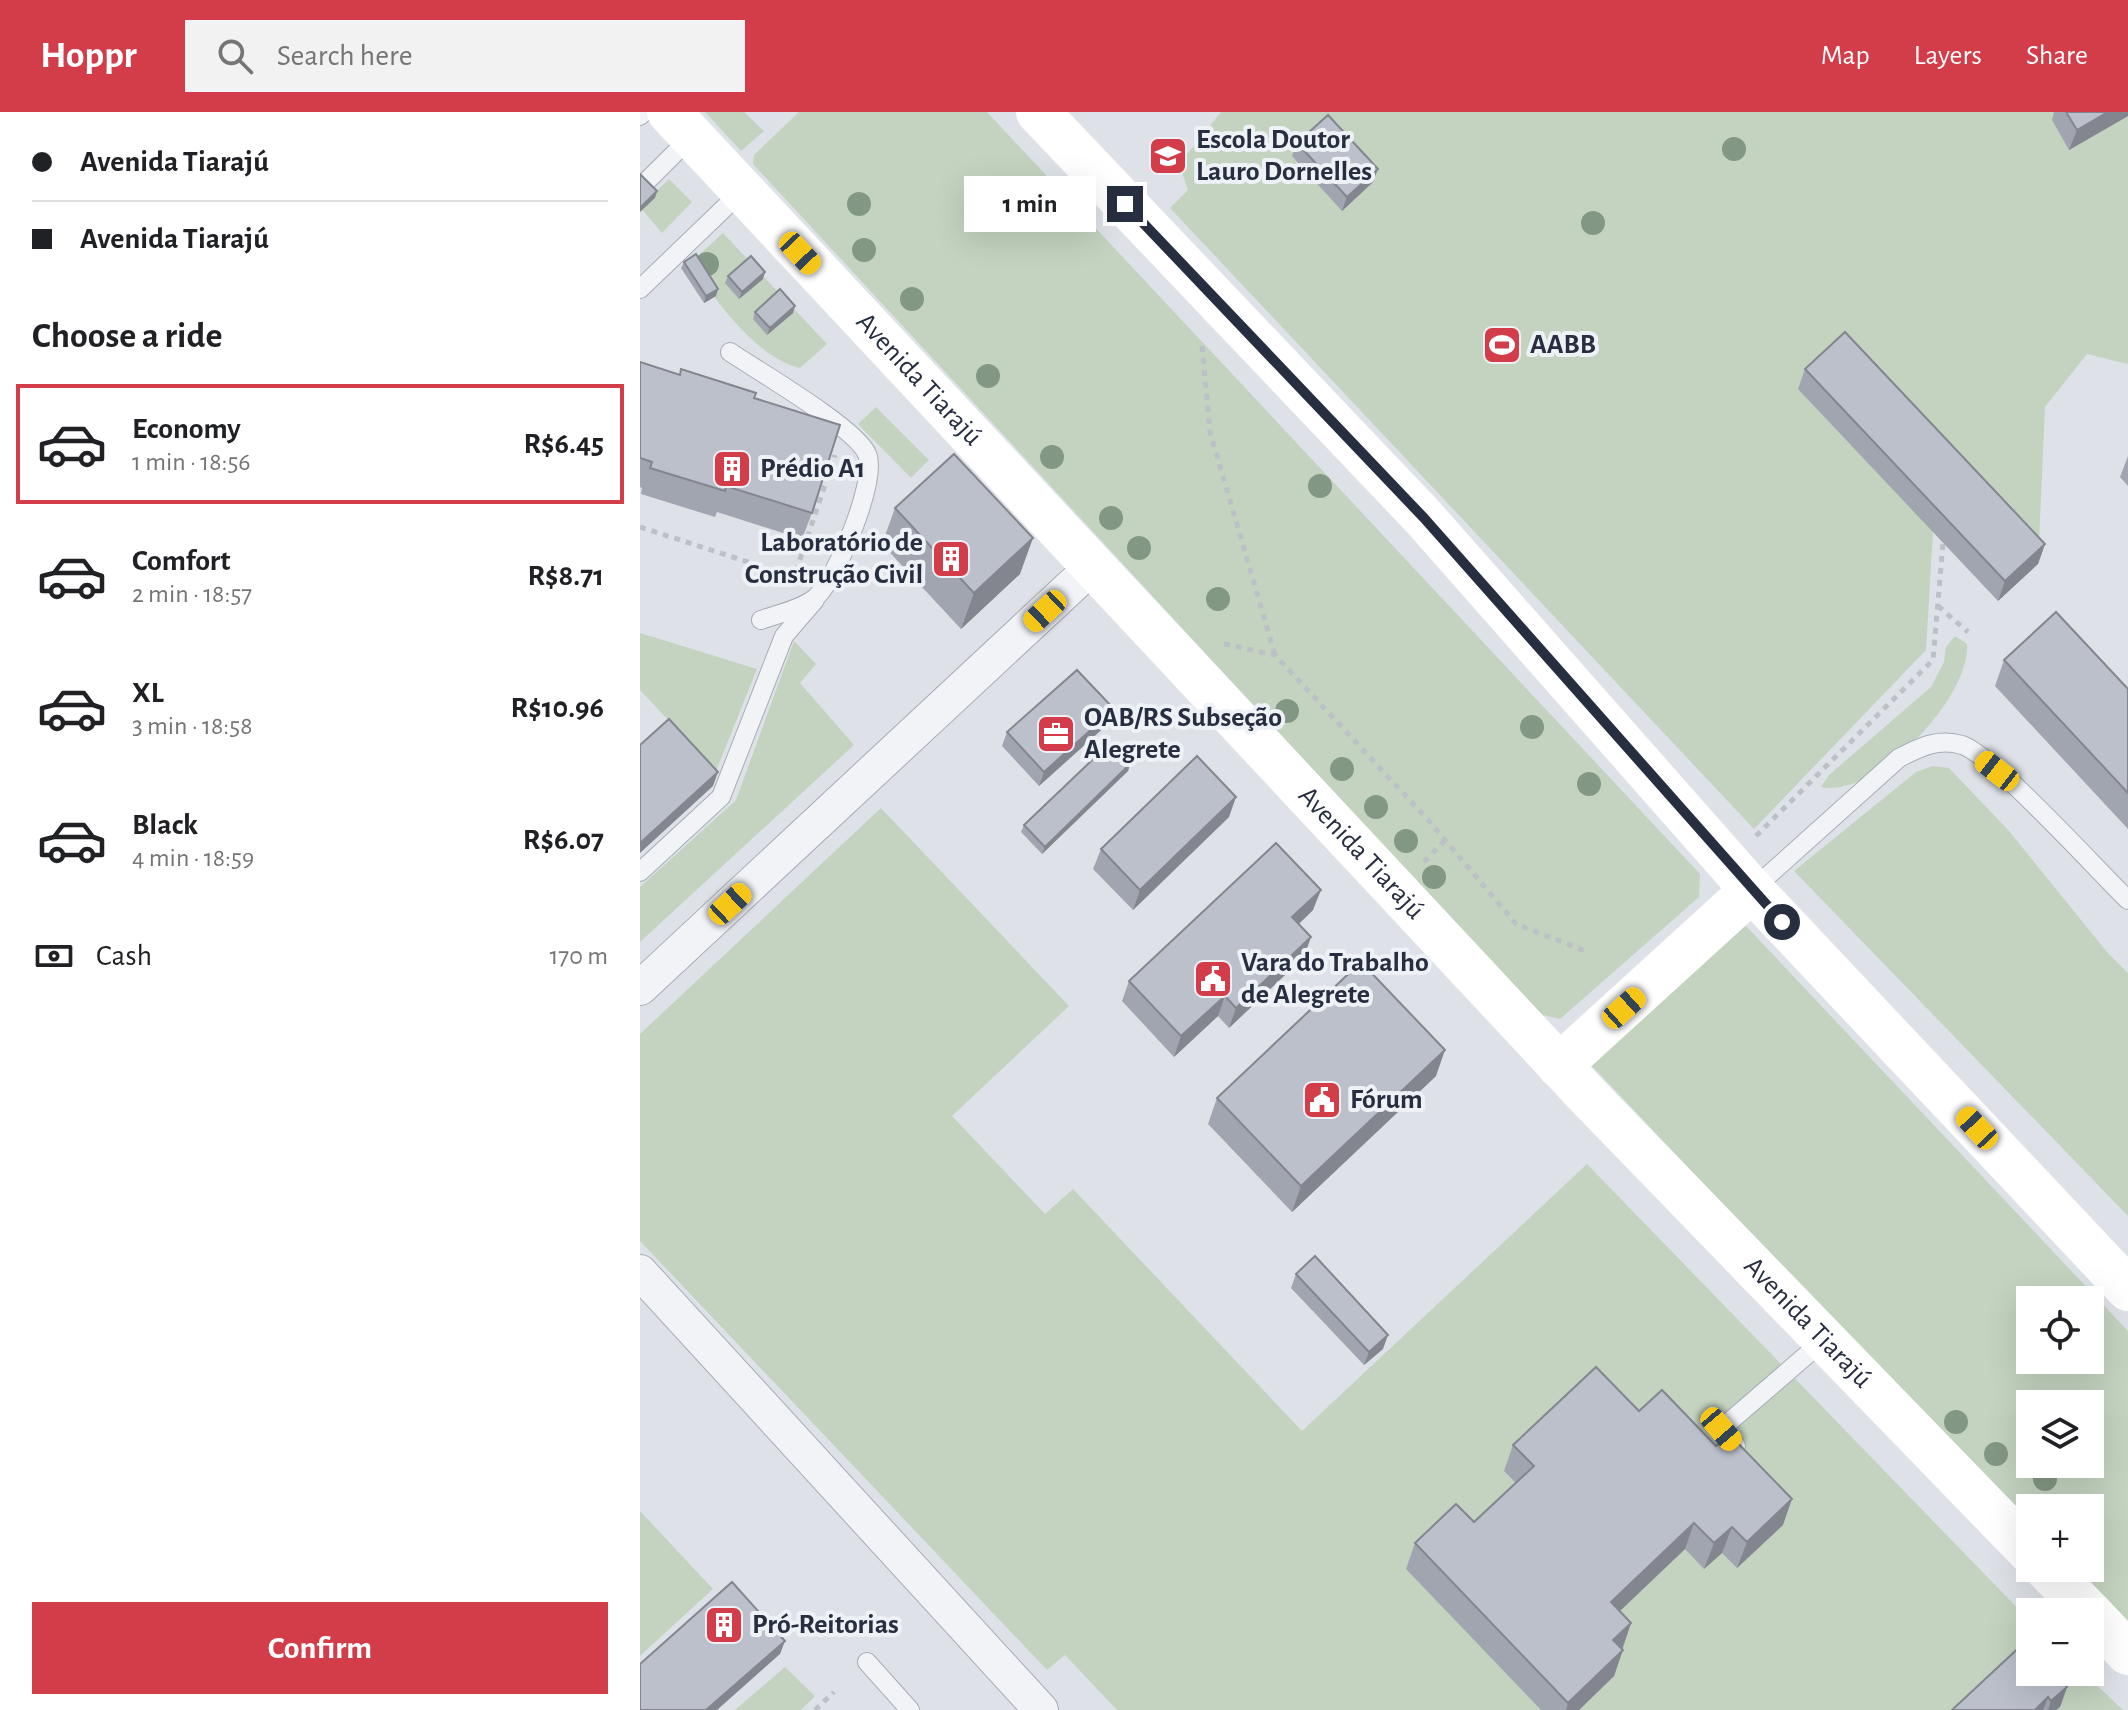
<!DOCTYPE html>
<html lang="en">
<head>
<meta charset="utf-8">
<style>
  body { margin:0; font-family:"Alegreya Sans",sans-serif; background:#f2f2f2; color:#202124; height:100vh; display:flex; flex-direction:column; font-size:30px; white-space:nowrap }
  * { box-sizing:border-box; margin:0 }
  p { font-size:26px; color:#757577 }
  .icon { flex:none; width:44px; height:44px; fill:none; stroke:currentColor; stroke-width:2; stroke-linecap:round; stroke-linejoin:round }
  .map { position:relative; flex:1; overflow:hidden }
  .side { display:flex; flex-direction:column; background:#fff; width:640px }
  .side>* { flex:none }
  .hud { display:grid; align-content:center; height:176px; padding:0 32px; background:#fff }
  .controls { position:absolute; left:1376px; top:1174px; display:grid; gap:16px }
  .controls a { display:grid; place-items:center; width:88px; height:88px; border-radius:0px; background:#fff; box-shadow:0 8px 32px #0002; font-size:40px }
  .end { position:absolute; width:36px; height:36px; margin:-18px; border:10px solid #272e40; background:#fff; box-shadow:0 0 0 4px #fff }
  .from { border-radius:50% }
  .bubble { position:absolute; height:56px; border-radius:0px; background:#fff; box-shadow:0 8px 32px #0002; font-size:26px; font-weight:600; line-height:56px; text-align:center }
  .car { position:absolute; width:24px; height:48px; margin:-24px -12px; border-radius:10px; box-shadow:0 0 6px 2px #0007; background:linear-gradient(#f5c518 24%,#345 0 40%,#f5c518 0 76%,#345 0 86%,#f5c518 0) }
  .hud b { display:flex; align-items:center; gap:28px; height:76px; font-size:30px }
  .hud b+b { border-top:2px solid #e0e0e0 }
  .hud i { width:20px; height:20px; background:#202124 }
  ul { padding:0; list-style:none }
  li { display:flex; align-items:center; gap:24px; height:120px; margin:0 16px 12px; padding:0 16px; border:4px solid transparent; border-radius:0px }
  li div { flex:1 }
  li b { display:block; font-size:30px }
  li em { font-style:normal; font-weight:600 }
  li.on { border-color:#d33d4a }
  li>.icon { width:72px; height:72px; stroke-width:1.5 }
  h2 { padding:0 32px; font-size:36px; line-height:96px }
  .pay { display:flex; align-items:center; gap:20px; height:88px; padding:0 32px; font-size:30px }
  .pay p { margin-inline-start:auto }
  .action { display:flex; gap:16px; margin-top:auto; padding:16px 32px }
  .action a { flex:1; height:92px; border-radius:0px; background:#d33d4a; color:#fff; font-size:32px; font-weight:600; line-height:92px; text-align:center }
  header { display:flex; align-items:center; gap:48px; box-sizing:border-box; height:112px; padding:0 40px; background:#d33d4a; color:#fff }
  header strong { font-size:38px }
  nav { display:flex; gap:44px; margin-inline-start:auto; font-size:28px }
  .search { width:560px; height:72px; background:#f2f2f2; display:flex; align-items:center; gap:20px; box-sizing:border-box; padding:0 28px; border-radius:0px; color:#757577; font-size:30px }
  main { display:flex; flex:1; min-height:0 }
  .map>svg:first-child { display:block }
  .green { fill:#c3d3bf; fill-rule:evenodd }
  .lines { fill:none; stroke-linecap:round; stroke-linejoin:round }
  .lane-casing { stroke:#a7acb6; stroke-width:20 }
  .street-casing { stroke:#a7acb6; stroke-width:36 }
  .path { stroke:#bcc0c7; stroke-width:5; stroke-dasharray:6 6; stroke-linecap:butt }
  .lane { stroke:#f1f3f7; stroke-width:18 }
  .street { stroke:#f1f3f7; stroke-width:34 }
  .secondary { stroke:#fff; stroke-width:44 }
  .tree { fill:#839884 }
  .wall { fill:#a1a5af }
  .shaded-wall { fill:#83868e }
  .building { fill:#bbc0cb; stroke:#83868e; stroke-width:2 }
  .route { stroke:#272e40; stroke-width:10 }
  .labels { text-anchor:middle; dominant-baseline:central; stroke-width:8; stroke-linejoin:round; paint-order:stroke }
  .poi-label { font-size:28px; font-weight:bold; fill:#272e40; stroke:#eef1f6; text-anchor:start }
  .street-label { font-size:28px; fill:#272e40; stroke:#eef1f6 }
</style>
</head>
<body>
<header>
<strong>Hoppr</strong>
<div class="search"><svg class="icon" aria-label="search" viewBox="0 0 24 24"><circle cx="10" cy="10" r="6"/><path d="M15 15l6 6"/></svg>Search here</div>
<nav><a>Map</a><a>Layers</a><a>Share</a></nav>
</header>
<main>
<section class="side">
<div class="hud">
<b><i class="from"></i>Avenida Tiarajú</b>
<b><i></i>Avenida Tiarajú</b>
</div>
<h2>Choose a ride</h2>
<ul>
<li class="on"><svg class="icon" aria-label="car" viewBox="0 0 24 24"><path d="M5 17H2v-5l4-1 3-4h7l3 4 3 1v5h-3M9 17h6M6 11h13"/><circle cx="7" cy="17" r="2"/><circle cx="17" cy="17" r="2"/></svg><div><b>Economy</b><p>1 min · 18:56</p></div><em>R$6.45</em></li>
<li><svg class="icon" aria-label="car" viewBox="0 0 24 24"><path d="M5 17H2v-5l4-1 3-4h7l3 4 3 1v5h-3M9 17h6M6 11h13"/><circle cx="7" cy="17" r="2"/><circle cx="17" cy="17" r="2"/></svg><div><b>Comfort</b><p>2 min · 18:57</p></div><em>R$8.71</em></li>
<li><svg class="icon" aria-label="car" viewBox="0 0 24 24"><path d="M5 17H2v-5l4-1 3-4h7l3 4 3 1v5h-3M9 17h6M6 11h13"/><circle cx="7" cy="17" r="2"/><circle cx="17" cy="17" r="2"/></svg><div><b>XL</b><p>3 min · 18:58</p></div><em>R$10.96</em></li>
<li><svg class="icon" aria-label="car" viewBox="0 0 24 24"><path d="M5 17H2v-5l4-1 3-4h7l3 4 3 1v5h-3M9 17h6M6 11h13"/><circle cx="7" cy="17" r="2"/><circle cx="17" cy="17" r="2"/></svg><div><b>Black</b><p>4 min · 18:59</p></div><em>R$6.07</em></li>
</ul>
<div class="pay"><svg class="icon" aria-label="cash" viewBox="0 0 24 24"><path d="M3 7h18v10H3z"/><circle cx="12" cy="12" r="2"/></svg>Cash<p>170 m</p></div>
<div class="action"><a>Confirm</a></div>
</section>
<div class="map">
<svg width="1488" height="1598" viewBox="0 0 1488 1598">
  <rect width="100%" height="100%" fill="#dee2e8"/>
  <path class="green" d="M65,0H104L124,19L101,39Z
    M159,0H347L1060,762L1059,785L920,907L899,902L113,52L114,43Z
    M581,0H1488V252L1447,242L1405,295L1398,452L1198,241L1293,420L1286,538L1114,717L530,96L548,78L539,52Z
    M29,67L52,90L22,121L0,95Z
    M83,121L187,232L160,256C119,248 72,186 51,150Z
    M236,295L289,348L271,366L218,312Z
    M0,521L117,557L76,659L0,578Z
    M1315,524L1327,532C1331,585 1235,687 1181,675L1189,663L1291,575L1304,550L1306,535Z
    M154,529L176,552L160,571L214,633L0,830V775L96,688Z
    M1293,654L1309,656L1369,719L1467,840L1488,861V1104L1154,759L1276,660Z
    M241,696L429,894L312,1004L405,1102L433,1077L662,1319L947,1052L1390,1509V1560H1443L1483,1598H477L425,1543L407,1558L0,1129V922Z
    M1106,814L1488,1219V1519L1428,1456H1450V1396H1390V1416L952,954L954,937L1087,816ZM1390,1188H1450V1248H1390ZM1390,1292H1450V1352H1390Z
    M0,1399L73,1477L0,1544Z
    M145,1555L175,1584L161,1598H95Z"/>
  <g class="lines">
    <defs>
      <path id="lane" d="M0,4L4,0
        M0,76L51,25
        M0,177L102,79
        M90,240C118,259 216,316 227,342C238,367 197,465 177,484C166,496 137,502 121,508
        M0,760L81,685L144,524L175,488
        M1112,778L1259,646C1280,635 1298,626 1322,633C1353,643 1457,758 1488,788
        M1096,1334L1081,1317L1184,1228
        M227,1550L270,1598"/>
      <path id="street" d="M0,876L452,455
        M0,1160L401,1598"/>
    </defs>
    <use href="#lane" class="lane-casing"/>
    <use href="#street" class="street-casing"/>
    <path class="path" d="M562,234L570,320L635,543
      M0,415L154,465L195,343
      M1298,494L1328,520
      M584,532L635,543L790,710L876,812L948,840
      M1116,724L1293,548L1303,431
      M784,750L805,728
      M175,1598L194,1580"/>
    <use href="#lane" class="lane"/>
    <use href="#street" class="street"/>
    <g class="secondary">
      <path id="s1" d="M29,0L949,985L1390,1440"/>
      <path d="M398,0L784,406L1112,778L1488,1177"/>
      <path d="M919,954L1112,778"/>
      <path d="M1406,1456L1449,1500"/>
      <path d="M1450,1501L1488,1541"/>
    </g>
  </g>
  <g class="tree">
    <circle cx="1094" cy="37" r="12"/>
    <circle cx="219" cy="92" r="12"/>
    <circle cx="953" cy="111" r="12"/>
    <circle cx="224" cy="138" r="12"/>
    <circle cx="67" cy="152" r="12"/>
    <circle cx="272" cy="187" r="12"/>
    <circle cx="348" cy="264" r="12"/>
    <circle cx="412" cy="345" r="12"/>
    <circle cx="680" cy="374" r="12"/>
    <circle cx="471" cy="406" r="12"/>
    <circle cx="499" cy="436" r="12"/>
    <circle cx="578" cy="487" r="12"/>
    <circle cx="647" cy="599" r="12"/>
    <circle cx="892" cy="615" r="12"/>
    <circle cx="702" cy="657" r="12"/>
    <circle cx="949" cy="672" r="12"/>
    <circle cx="736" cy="695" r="12"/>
    <circle cx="766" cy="729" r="12"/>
    <circle cx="794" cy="765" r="12"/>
    <circle cx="1316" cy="1310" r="12"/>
    <circle cx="1356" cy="1342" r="12"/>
    <circle cx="1405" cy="1367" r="12"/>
  </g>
  <path class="wall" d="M1414,0H1488V4L1429,38L1412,8Z
    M657,31L733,70L702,99L652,44Z
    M44,150L76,184L64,191L41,156Z
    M88,164L123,167L99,187L85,171Z
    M115,200L153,201L127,223L113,207Z
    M0,250L114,286L172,401L162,427L77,400L75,405L1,382L2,376L0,375Z
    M1165,257L1405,432L1398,452L1358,489L1158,277Z
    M1488,344V374L1480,365Z
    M255,396L380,462L321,517L242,432Z
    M1364,548L1488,577V717L1355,574Z
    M469,611L399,674L362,634L367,620Z
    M490,652L488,659L402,742L381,720L384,713Z
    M589,705L493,798L453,757L461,737Z
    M673,798L659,812L664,845L589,916L578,904L534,945L482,889L489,869Z
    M796,964L652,1100L568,1012L577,986Z
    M656,1162L743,1237L724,1253L651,1176Z
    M999,1299L1143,1413L1097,1456L1082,1441L1064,1457L1045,1437L980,1499L991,1511L974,1564L939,1598H901L766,1457L775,1431L834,1410L876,1371L864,1359L873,1333Z
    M1427,1575L1420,1595L1416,1598H1312Z"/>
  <path class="shaded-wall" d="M1468,0H1488V4L1429,38L1437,18Z
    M738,57L733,70L702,99L707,85Z
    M17,79L15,86L0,100V96Z
    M125,160L123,167L99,187L102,180Z
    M78,177L76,184L64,191L66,184Z
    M155,194L153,201L127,223L130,216Z
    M393,426L380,462L321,517L334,481Z
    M1405,432L1398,452L1358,489L1365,469Z
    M474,597L469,611L399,674L404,660Z
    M490,652L488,659L402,742L405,735Z
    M78,660L73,674L0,741V731Z
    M596,685L589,705L493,798L500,778Z
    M681,778L673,798L645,825L652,805Z
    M671,825L664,845L589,916L596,896Z
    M585,884L578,904L534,945L541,924Z
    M805,938L796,964L652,1100L661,1074Z
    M748,1223L743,1237L724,1253L729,1240Z
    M1152,1387L1143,1413L1097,1456L1107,1430Z
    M1054,1411L1045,1437L962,1516L971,1490Z
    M1092,1415L1082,1441L1064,1457L1074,1431Z
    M991,1511L982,1537L973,1528Z
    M145,1529L140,1542L77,1598H66Z
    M983,1538L974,1564L939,1598H926L928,1591Z
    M1427,1575L1420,1595L1416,1598H1408L1411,1589Z
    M1408,1585L1403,1598H1395Z"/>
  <path class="building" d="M1426,0H1468L1437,18Z
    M688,3L738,57L707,85L657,31Z
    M0,62L17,79L0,96Z
    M56,142L78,177L66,184L44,150Z
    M111,144L125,160L102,180L88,164Z
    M140,177L155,194L130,216L115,200Z
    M1205,220L1405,432L1365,469L1165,257Z
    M0,250L40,263L41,257L116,281L114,286L200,313L172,401L86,374L85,379L10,356L12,350L0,346Z
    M314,342L393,426L334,481L255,396Z
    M1416,500L1488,577V681L1364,548Z
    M437,558L474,597L404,660L367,620Z
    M29,607L78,660L0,731V633Z
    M470,631L490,652L405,735L384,713Z
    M557,644L596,685L500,778L461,737Z
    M636,731L681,778L652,805L671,825L596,896L585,884L541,924L489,869Z
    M721,850L805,938L661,1074L577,986Z
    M675,1144L748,1223L729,1240L656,1162Z
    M956,1255L999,1299L1022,1278L1076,1334L1089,1322L1152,1387L1107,1430L1092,1415L1074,1431L1054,1411L971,1490L991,1511L973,1528L983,1538L928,1591L775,1431L816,1392L834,1410L894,1354L873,1333Z
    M92,1470L145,1529L66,1598H0V1552Z
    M1385,1530L1390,1535V1560H1413L1427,1575L1411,1589L1408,1585L1395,1598H1312Z"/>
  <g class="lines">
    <path class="route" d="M485,92L784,406L1142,810"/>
  </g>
  <defs>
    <symbol id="school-square" viewBox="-11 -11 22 22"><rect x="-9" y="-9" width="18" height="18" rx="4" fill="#d33d4a" stroke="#eef1f6"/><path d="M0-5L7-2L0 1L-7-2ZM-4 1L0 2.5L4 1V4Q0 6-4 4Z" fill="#fff"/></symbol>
    <symbol id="stadium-square" viewBox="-11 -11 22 22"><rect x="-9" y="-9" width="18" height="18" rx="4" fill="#d33d4a" stroke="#eef1f6"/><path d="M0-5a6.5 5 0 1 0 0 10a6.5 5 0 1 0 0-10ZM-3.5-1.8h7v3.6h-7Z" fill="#fff"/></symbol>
    <symbol id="building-square" viewBox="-11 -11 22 22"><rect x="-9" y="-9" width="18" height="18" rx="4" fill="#d33d4a" stroke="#eef1f6"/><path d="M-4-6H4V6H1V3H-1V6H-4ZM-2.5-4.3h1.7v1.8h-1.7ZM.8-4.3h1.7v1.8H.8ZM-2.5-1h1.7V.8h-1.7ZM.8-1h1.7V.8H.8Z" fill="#fff"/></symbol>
    <symbol id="office-square" viewBox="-11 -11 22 22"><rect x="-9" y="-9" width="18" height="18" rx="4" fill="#d33d4a" stroke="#eef1f6"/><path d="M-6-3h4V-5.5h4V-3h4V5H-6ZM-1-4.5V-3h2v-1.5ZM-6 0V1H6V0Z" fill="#fff"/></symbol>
    <symbol id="civic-square" viewBox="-11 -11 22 22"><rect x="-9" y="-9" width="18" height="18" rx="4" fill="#d33d4a" stroke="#eef1f6"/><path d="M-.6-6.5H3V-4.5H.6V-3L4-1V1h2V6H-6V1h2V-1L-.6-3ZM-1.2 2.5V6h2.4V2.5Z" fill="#fff"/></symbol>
  </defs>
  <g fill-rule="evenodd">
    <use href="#school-square" x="506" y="22" width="44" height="44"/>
    <use href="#stadium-square" x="840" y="211" width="44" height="44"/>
    <use href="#building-square" x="70" y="335" width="44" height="44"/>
    <use href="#building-square" x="289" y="425" width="44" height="44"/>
    <use href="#office-square" x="394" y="600" width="44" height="44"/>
    <use href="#civic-square" x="551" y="845" width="44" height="44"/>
    <use href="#civic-square" x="660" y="966" width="44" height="44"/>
    <use href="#building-square" x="62" y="1491" width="44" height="44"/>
  </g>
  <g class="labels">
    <g class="poi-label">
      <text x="556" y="28">Escola Doutor<tspan x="556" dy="32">Lauro Dornelles</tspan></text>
      <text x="890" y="233">AABB</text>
      <text x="120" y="357">Prédio A1</text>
      <text x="283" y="431" text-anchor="end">Laboratório de<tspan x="283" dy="32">Construção Civil</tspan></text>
      <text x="444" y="606">OAB/RS Subseção<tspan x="444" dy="32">Alegrete</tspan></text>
      <text x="601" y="851">Vara do Trabalho<tspan x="601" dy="32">de Alegrete</tspan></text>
      <text x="710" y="988">Fórum</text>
      <text x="112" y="1513">Pró-Reitorias</text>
    </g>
    <g class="street-label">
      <text stroke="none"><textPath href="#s1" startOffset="366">Avenida Tiarajú</textPath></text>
      <text stroke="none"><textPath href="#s1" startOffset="1014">Avenida Tiarajú</textPath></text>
      <text stroke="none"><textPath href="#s1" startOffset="1662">Avenida Tiarajú</textPath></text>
    </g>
  </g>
</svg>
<div class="controls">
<a><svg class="icon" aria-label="locate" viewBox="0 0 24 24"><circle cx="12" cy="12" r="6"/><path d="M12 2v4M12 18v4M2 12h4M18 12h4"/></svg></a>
<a><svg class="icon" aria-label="layers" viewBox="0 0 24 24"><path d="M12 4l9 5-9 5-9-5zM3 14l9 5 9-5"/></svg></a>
<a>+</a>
<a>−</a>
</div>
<i class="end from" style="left:1142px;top:810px"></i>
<i class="end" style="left:485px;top:92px"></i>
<div class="bubble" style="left:324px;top:64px;width:132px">1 min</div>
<i class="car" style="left:160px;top:141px;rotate:137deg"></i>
<i class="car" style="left:405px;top:499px;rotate:227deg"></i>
<i class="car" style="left:1357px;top:659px;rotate:308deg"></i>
<i class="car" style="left:90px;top:792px;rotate:47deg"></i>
<i class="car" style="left:984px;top:896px;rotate:48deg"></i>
<i class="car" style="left:1337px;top:1016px;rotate:317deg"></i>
<i class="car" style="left:1081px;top:1317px;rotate:139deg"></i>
</div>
</main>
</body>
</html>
